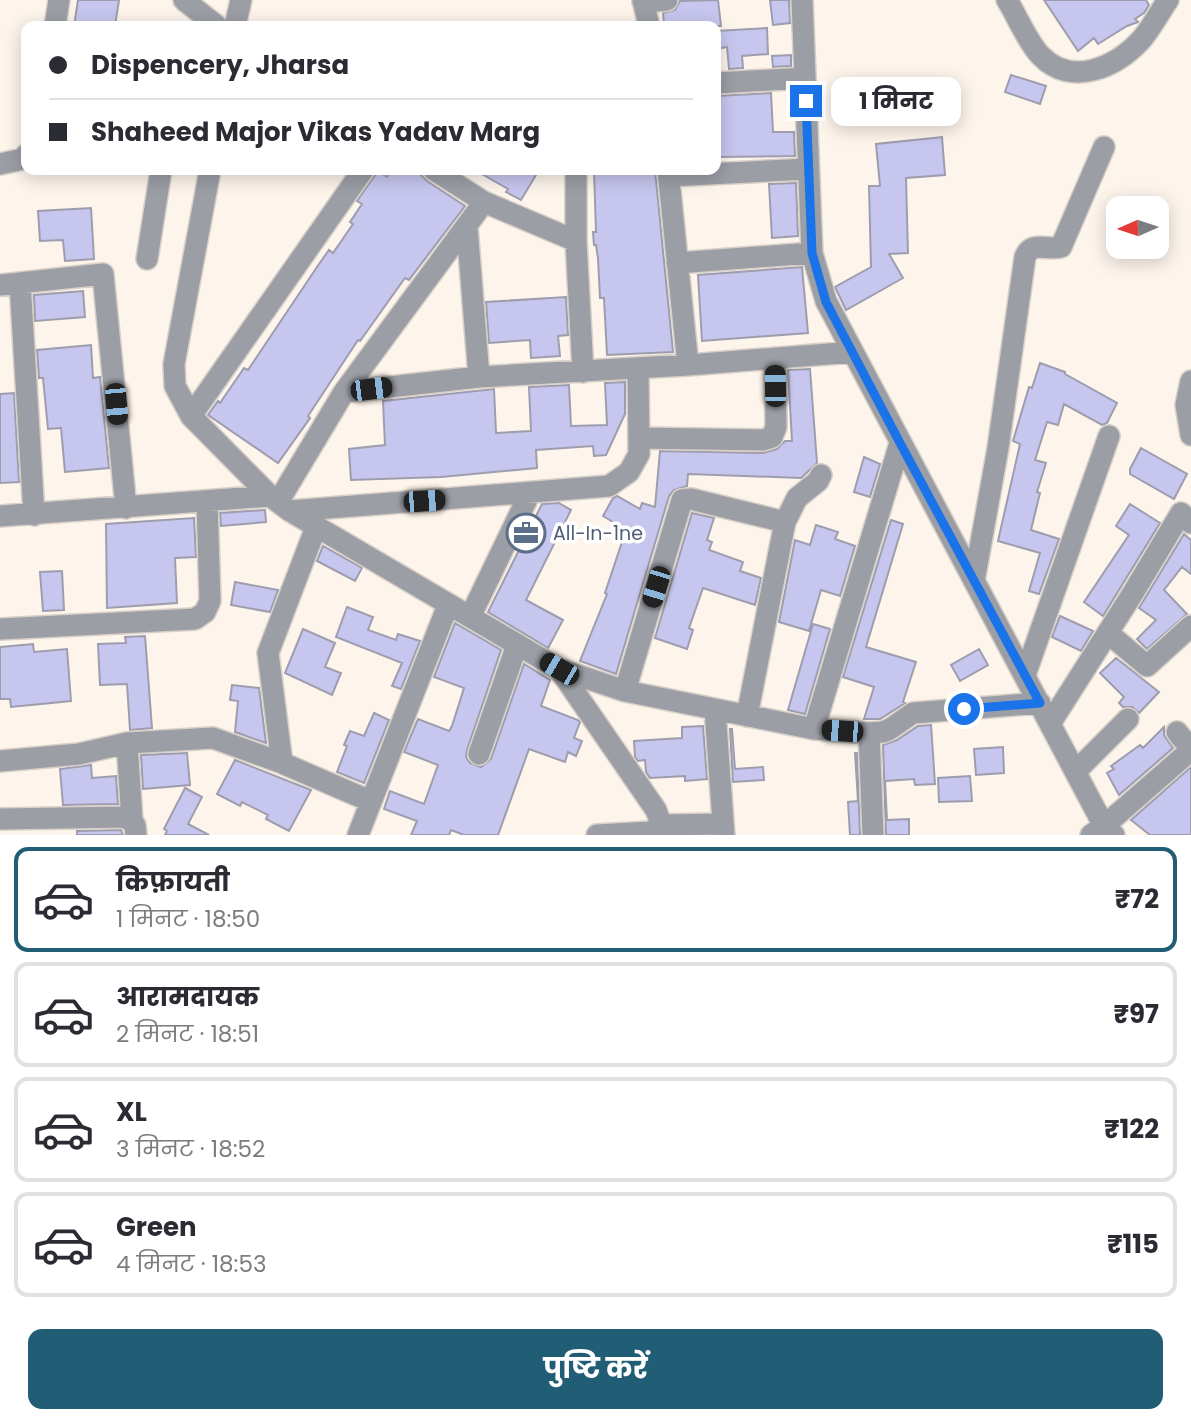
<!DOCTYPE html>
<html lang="hi">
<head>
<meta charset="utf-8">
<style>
  body { margin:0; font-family:Poppins,"Noto Sans Devanagari",sans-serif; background:#f2f2f3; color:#2b2b33; height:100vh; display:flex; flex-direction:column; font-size:26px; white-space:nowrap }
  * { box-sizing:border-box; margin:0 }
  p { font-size:23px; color:#7c7c81 }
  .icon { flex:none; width:38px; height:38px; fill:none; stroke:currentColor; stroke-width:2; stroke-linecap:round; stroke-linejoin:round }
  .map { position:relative; height:835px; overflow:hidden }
  .sheet { display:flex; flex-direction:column; background:#fff; flex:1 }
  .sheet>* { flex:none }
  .hud { position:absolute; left:21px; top:21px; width:700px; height:154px; border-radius:14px; box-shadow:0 4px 18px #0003; display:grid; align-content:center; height:154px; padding:0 28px; background:#fff }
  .needle { width:46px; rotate:267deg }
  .controls { position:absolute; left:1106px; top:196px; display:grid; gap:14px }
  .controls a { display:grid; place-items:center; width:63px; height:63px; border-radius:14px; background:#fff; box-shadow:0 4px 18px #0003; font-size:35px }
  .end { position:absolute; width:32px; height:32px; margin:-16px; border:9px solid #1a73e8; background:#fff; box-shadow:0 0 0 4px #fff }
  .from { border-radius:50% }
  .bubble { position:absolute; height:49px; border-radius:14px; background:#fff; box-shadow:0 4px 18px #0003; font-size:23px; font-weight:700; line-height:49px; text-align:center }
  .car { position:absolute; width:21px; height:42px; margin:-21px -10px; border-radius:9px; box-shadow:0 0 5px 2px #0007; background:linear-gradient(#222 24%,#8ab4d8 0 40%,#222 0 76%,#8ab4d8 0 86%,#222 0) }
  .hud b { display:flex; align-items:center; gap:24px; height:66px; font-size:26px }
  .hud b+b { border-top:2px solid #e1e1e2 }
  .hud i { width:18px; height:18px; background:#2b2b33 }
  ul { padding:12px 0 0; list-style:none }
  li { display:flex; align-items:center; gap:21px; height:105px; margin:0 14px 10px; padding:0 14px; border:4px solid #e1e1e2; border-radius:14px }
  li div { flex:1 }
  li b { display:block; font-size:26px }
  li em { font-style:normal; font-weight:700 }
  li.current { border-color:#215e75 }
  li>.icon { width:63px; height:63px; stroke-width:1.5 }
  .cta { display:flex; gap:14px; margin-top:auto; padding:14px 28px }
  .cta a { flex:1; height:80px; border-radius:14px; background:#215e75; color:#fff; font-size:28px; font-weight:700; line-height:80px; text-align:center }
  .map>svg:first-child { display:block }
  .building { fill:#c7c6ee; stroke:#9d9dae; stroke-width:2 }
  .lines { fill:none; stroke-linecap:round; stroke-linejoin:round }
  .minor-casing { stroke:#d8d0c8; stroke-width:24 }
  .minor { stroke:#9b9ea5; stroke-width:21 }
  .route { stroke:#1a73e8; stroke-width:9 }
  .labels { text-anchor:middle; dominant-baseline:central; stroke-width:7; stroke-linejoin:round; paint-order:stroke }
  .service-label { font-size:19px; fill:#4e5e75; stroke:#fff; text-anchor:start }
</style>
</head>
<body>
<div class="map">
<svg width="1191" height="835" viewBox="0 0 1191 835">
  <rect width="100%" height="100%" fill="#fdf4ec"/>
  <path class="building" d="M78,0H119L115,26H74Z
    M718,0L721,26H702V23L664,26L663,13L675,10L680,1Z
    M770,0H789L790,23L773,25Z
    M1044,0H1146L1149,5L1144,13L1135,19L1138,22L1127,26L1098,44L1094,38L1078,51Z
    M767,28L768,54L742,56L743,68L729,69L727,47L716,49V31Z
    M791,55V66L773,67L772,56Z
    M1011,75L1046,86L1040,104L1005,92Z
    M771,93L773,132H794L795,156L716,157V96Z
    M942,137L945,175L906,178L908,253L889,254L903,278L846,310L835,287L871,267L869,186H880L876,144Z
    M392,170H416L427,181L465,206L409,280L405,278L360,341L358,340L308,416L310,418L278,463L208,415L218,401L220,403L244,368L248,370L319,264L329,250L333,253L353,224L350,222L362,204L357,201L378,171L387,177Z
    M475,170H539L521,200L506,192L508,189Z
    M594,170H655L673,352L607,355L604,298H600L598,258L596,245H594L593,232H596Z
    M796,183L798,236L772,238L769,184Z
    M91,208L94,259L65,261L63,240L40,241L38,211Z
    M802,267L808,333L702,341L698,275Z
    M83,291L85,317L35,321L34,295Z
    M566,297L568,335L558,336L560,356L531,358L530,340L489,343L486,302Z
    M91,345L93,378L100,377L109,468L65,472L61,428L48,429L43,378H39L37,350Z
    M1040,363L1065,372V374L1117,403L1107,423L1102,425L1064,404L1058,425L1047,422L1035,460L1046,463L1037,492L1040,493L1031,530L1059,539L1039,594L1029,591L1040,553L998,541L1020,444L1013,441L1029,387L1032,388Z
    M810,369L817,463L801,478L688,474L687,486L674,490L669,496L616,674L580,661L607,594L605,593L626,530L603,516L613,498L617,496L640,509L642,503L655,507L660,451L763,453L777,449L785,441H792L788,370Z
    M625,382V414L606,455L594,456L593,446L536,450L537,468L441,477L351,480L349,449L385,445L383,401L494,389L496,433L531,431L529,387L569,385L571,426L607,425L605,383Z
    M14,393L19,482L0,483V394Z
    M1141,448L1187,474L1174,499L1130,474V469Z
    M864,457L880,464L870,497L854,492Z
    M559,503L571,510L526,600L563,620L548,648L488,612L542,504Z
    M1130,504L1160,523L1103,616L1084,602L1129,535L1116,526Z
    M265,510L266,522L221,526L220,513Z
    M692,513L714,518L707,540L712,542L709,550L743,562L740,571L761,578L755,605L703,588L689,628L693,630L687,649L655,638Z
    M194,518L196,557L175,558L177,603L107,608L106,524Z
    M891,520L903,524L866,647L916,662L903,702L905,703L880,719H864L874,687L843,677Z
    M816,525L838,532L835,539L855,546L840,596L821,590L809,631L779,622L795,540L810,545Z
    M1184,534L1191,540V574L1182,567L1164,590L1187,614L1147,649L1137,639L1156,620L1139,608Z
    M323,546L362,568L355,581L317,561Z
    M62,571L64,610L43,611L40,572Z
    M235,582L278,590L270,612L231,605Z
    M347,607L373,617L368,630L396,640L398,634L420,641L401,689L392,686L402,663L336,637Z
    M1060,616L1093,631L1081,651L1052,637Z
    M455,623L501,650L467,750L466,757L470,763L481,767L491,759L524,664L550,680L541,706L578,720L580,722L574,738L582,741L576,756L568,752L565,762L529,749L498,835H464L451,830L449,835H411L417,821L384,809L390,791L424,804L438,765L404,752L418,719L449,731L452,726L464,688L434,677Z
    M813,624L830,629L805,714L788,710Z
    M303,629L335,643L325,667L341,673L332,695L285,673Z
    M145,636L152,728L130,730L127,684L100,685L98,644L126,643L125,637Z
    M33,644L34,652L67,649L71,701L11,707L10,699H0V647Z
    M979,649L988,665L960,681L951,665Z
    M1116,658L1159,692L1139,713L1132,707H1123L1119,703L1124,697L1100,673Z
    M232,685L259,688L266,743L235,732L238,701L230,700Z
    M374,713L389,720L364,783L337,772L347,746L344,745L350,731L364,736Z
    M931,725L935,784L915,785L914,779L885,781L887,820L909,819V835H886L883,745L897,740L918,726Z
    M703,726L707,779L685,781V776L650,778L646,772L645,760L638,761L635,757L634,741L682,738V727Z
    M1164,727V735L1173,748L1119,795L1107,773L1114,769L1111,766L1140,745L1143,748Z
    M730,729H732L735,769L763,767L764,780L733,782Z
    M1003,747L1004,773L976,775L974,749Z
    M187,753L190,785L143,789L141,755Z
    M855,753H857L860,835H850L848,802L858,801Z
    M235,760L311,790L289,831L266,819L268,815L242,802L240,806L217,794Z
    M91,765L92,778L116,776L118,804L63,805L60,769Z
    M1191,767V835H1150L1131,820Z
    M970,776L972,801L939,802L938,778Z
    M185,788L202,797L188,824L209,835H165L167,831L164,829Z
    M121,830L123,835H77V831Z"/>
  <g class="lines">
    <defs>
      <path id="minor" d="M184,0L217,26
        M643,0L649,26
        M802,0L812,253L826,301L1104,826L1114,835
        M1007,0C1017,16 1028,43 1041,56C1071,87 1115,68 1141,40C1151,29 1159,13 1168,0
        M643,2L667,0
        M55,26L59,0
        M235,26L241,0
        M716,83L805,78
        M0,164L23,159L26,155
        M210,170L174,364L175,386L191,416L270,496L290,511L559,669L625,691L814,729L869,733L883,732L890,729L913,713L1040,703
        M434,170L484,202L576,241
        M576,170V241L583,372
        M668,170L688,365
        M669,176L808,169
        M467,227L479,377
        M147,259L161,170
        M677,263L812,253
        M20,283L34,515
        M0,285L103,274L126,508
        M1191,381L1186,405L1191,435
        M344,392L479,377L688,365L853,352
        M191,416L363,170
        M640,438L763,440L772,437L776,427L775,358
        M278,502L344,392L484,202
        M290,511L609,486L629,472L639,454L638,368
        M0,516L270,496
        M974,581L998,448L1025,257C1032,240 1047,251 1061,247L1104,147
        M470,617L530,493
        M0,629L195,619L205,612L210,601L207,501
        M1108,633L1147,666L1191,626
        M559,669L656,810L660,821L657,829L651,832L597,835
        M1025,675L1109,436
        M625,691L682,500L691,499L785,522
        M715,710L724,835
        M747,716L785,522L797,498L818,481L821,475
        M1051,722L1133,593L1181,513L1191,523
        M814,729L900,443
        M1177,732L1191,749
        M869,733L873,835
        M127,743L213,738L282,763L370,801
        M479,754L517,645
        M0,761L79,754L127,743L132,820
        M282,763L268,653L316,527
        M1076,771L1128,719
        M0,819L126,817L135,825L136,835
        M658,825L723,824
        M358,835L448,605
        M1091,835L1104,826L1191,750"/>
    </defs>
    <use href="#minor" class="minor-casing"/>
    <use href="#minor" class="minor"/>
  </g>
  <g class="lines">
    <path class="route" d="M806,101L812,253L826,302L900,443L1040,703L964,709"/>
  </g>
  <defs>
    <symbol id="office-ring" viewBox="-11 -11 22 22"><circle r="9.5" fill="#fff" stroke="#5c6f8a" stroke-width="1.5"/><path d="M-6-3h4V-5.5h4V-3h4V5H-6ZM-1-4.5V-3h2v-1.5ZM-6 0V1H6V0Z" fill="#5c6f8a"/></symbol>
  </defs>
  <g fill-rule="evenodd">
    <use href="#office-ring" x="504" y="511" width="44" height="44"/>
  </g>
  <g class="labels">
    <g class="service-label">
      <text x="553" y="533">All-In-1ne</text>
    </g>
  </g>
</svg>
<div class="controls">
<a><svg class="needle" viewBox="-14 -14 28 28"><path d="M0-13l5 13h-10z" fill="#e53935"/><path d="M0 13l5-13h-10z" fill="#7c7c81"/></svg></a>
</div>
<i class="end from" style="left:964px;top:709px"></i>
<i class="end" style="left:806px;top:101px"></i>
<div class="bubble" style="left:831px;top:77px;width:130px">1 मिनट</div>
<i class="car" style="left:775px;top:386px;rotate:359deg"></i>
<i class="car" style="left:371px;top:389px;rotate:83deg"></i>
<i class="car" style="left:116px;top:404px;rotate:175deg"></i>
<i class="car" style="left:424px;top:501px;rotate:86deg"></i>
<i class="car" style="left:656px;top:587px;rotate:197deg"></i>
<i class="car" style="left:559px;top:669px;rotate:300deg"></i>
<i class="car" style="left:842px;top:731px;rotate:274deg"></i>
<div class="hud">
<b><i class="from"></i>Dispencery, Jharsa</b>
<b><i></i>Shaheed Major Vikas Yadav Marg</b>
</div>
</div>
<section class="sheet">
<ul>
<li class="current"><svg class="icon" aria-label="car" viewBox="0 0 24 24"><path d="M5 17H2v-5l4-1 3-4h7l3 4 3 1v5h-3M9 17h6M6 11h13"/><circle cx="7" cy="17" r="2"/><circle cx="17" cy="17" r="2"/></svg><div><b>किफ़ायती</b><p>1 मिनट · 18:50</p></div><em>₹72</em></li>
<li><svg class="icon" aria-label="car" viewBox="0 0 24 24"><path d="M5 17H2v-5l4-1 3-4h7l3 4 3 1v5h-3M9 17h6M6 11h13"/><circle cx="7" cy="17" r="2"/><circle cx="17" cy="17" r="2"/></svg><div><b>आरामदायक</b><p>2 मिनट · 18:51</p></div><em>₹97</em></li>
<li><svg class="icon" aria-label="car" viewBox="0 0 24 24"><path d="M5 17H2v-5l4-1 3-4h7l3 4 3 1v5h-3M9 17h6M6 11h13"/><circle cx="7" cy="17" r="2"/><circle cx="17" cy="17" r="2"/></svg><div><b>XL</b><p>3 मिनट · 18:52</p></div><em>₹122</em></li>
<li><svg class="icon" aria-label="car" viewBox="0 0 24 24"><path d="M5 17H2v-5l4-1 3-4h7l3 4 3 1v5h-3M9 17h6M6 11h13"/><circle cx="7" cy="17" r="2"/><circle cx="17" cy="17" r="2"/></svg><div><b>Green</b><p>4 मिनट · 18:53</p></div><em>₹115</em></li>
</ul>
<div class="cta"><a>पुष्टि करें</a></div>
</section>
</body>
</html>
